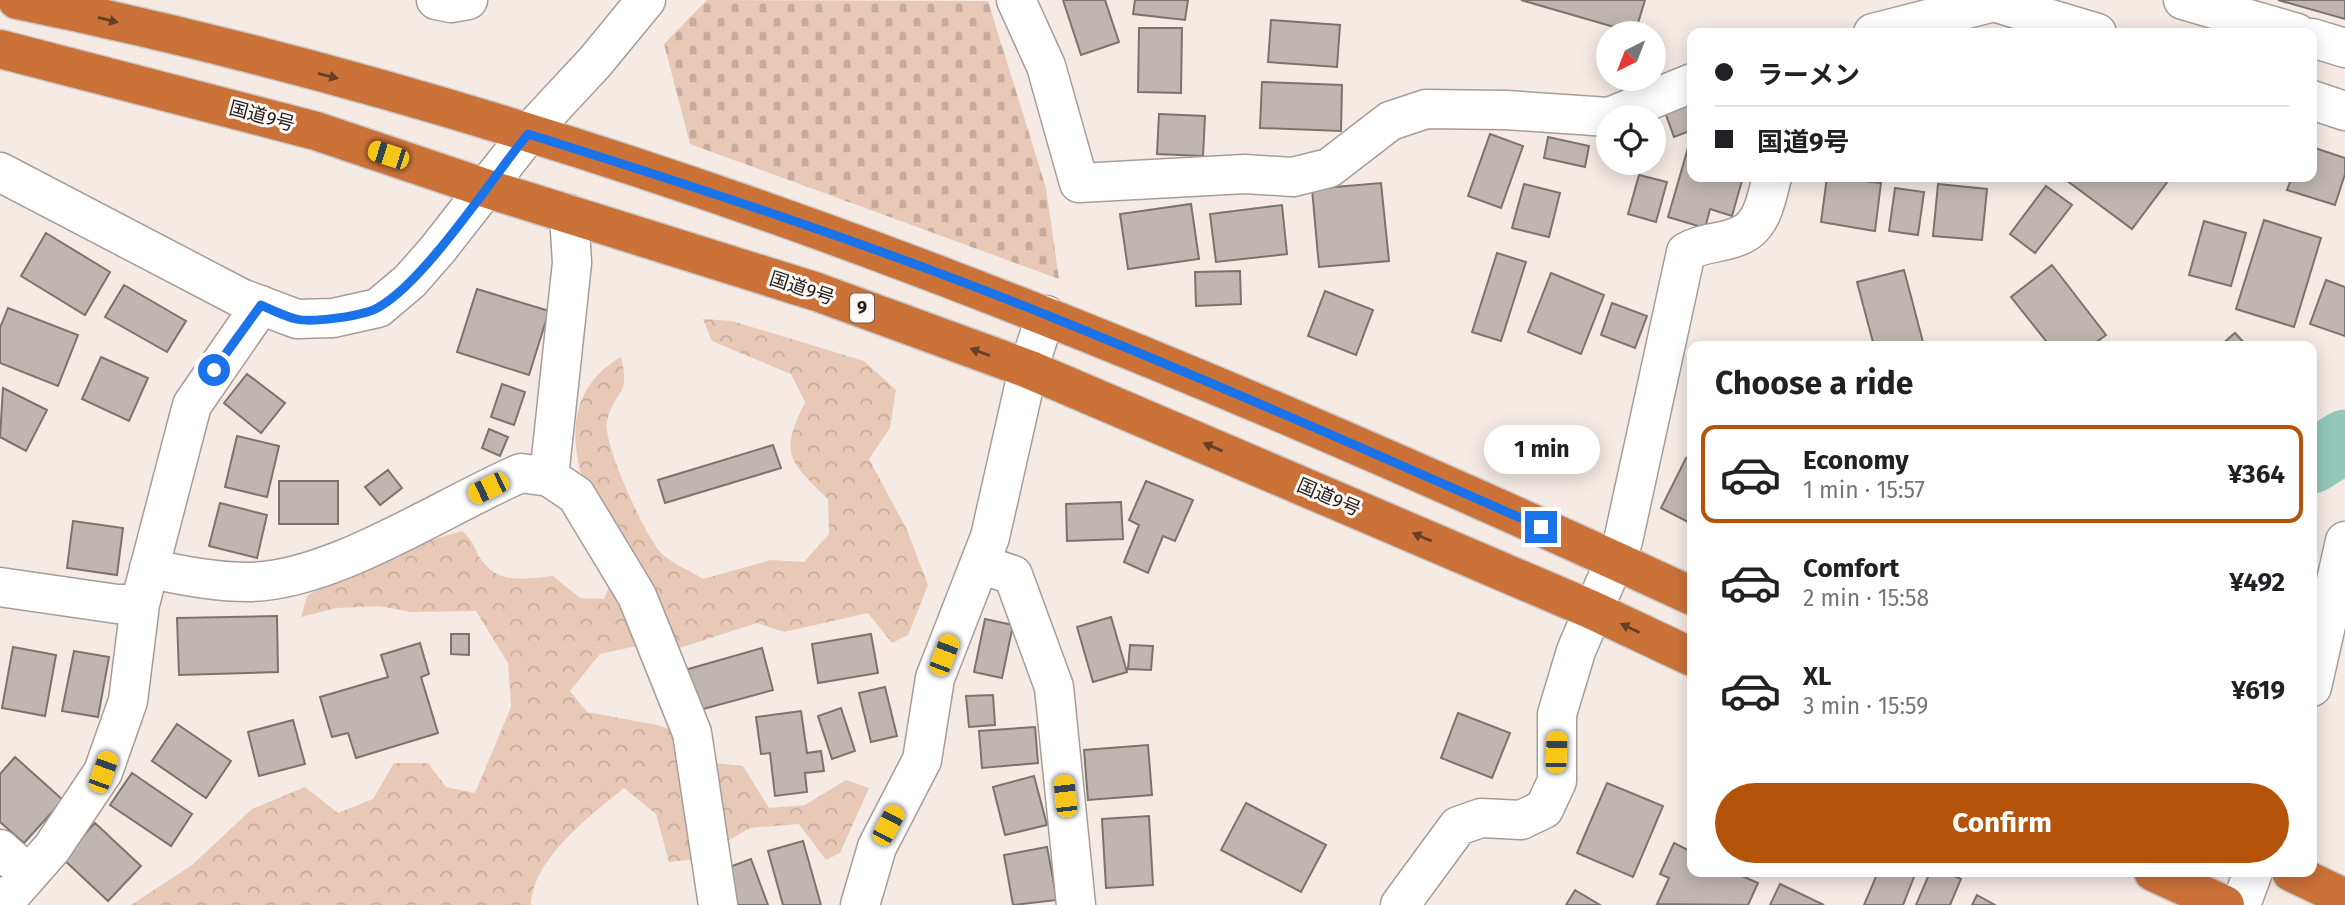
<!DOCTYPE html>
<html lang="en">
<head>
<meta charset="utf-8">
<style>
  body { margin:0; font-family:"Fira Sans","Noto Sans JP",sans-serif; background:#f6f6f6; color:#202124; height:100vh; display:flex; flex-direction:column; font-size:26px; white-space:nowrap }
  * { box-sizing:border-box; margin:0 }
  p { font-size:23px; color:#757577 }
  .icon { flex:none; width:38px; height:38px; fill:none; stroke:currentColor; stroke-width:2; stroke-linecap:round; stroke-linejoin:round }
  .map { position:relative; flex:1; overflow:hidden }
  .side { position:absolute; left:1687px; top:341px; width:630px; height:536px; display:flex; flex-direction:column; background:#fff; border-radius:14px; box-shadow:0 4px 18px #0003 }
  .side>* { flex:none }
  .top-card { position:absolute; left:1687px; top:28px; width:630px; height:154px; border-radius:14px; box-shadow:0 4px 18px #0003; display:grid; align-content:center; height:154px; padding:0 28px; background:#fff }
  .needle { width:46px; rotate:222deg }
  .buttons { position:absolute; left:1596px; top:21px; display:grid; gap:14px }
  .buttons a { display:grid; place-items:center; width:70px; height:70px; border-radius:50%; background:#fff; box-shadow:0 4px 18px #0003; font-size:35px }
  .end { position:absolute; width:32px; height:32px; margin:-16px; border:9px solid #1a73e8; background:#fff; box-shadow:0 0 0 4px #fff }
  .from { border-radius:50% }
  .bubble { position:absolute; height:49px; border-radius:24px; background:#fff; box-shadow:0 4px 18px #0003; font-size:23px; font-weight:700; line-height:49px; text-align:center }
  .car { position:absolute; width:21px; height:42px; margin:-21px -10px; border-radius:9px; box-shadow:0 0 5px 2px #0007; background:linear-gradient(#f5c518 24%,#345 0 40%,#f5c518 0 76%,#345 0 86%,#f5c518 0) }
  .top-card b { display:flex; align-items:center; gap:24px; height:66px; font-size:26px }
  .top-card b+b { border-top:2px solid #e0e0e0 }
  .top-card i { width:18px; height:18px; background:#202124 }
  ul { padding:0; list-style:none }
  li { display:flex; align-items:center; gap:21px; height:98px; margin:0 14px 10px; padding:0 14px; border:4px solid transparent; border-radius:14px }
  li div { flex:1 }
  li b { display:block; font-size:26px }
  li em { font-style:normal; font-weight:700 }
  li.current { border-color:#b45309 }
  li>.icon { width:63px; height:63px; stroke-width:1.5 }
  h2 { padding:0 28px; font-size:32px; line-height:84px }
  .cta { display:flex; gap:14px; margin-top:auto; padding:14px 28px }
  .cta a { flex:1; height:80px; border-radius:42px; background:#b45309; color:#fff; font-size:28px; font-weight:700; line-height:80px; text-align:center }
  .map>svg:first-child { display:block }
  .forest { fill:url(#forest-crowns) }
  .cemetery { fill:url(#cemetery-stones) }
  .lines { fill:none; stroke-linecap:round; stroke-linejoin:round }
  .river { stroke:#94c8bb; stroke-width:63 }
  .building { fill:#c0b6b1; stroke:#7c736e; stroke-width:2 }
  .minor-casing { stroke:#a79d98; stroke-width:41 }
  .highway-casing { stroke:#cac9c8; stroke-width:41 }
  .minor { stroke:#fff; stroke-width:38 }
  .highway { stroke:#cb7239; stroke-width:38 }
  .oneway { fill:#653f27 }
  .route { stroke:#1a73e8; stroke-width:9 }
  .labels { text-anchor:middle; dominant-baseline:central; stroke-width:6; stroke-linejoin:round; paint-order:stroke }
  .shield { fill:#fff8f5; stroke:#645f5c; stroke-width:2 }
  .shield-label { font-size:18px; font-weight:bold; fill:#211d1b }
  .street-label { font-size:19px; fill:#211d1b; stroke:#fff8f5 }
</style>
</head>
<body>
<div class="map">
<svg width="2345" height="905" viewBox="0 0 2345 905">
  <defs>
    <pattern id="forest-crowns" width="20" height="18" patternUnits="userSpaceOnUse" patternTransform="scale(1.75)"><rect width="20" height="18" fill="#e8c9b7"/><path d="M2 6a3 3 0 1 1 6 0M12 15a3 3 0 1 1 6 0" fill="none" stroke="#c7ac9d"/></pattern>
    <pattern id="cemetery-stones" width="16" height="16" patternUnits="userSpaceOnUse" patternTransform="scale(1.75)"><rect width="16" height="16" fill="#e8c9b7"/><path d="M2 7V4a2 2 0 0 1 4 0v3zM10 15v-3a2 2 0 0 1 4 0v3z" fill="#c7ac9d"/></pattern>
  </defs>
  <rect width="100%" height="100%" fill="#f5eae4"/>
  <path class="forest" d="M703,319L732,321L864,361L896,390L890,428L869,459L907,530L928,585L908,635L892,643L868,613L784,632L757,623L667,652L641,645L600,654L570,691L587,712L657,725L683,734L694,761L743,766L769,808L805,805L846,780L869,788L840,853L826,860L799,824L750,828L697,859L669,862L656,814L624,788C590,816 533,858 531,905H131L192,865L252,809L305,787L338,813L373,799L394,763H428L446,787L475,793L511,707L508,663L476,611L410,612L380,606L337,608L301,617L307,596L371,558L462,531C478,545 473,551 484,563C500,585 530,578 553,576L580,598L604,599L617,566C588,501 538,405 621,357C631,398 615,388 607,421C602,443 646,538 662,554C673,564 691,571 703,579L771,560L804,562L829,534L828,499C789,461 779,455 805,402L791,374L712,341Z"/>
  <path class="cemetery" d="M707,0L988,1L1046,188L1059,279L690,144L664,44Z"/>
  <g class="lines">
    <path class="river" d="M2312,462L2345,441"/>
  </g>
  <path class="building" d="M1063,0H1105L1119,42L1081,55Z
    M1135,0H1188L1185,20L1133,14Z
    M1521,0H1645L1635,33Z
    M2278,0H2345V19Z
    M1271,20L1340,25L1337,67L1268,62Z
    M2009,26L2036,33H2007Z
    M1139,28H1182L1181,93L1138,92Z
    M1262,82L1342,85L1341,131L1260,128Z
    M1692,103V130L1674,137L1665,112Z
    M1159,114L1205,116L1203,156L1157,154Z
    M1490,134L1523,146L1501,208L1468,196Z
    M1548,137L1589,146L1585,167L1544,158Z
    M2312,147L2345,158V174L2335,205L2287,190L2292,177H2312Z
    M1688,148L1692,150V177H1743L1732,216L1710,209L1705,228L1668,217Z
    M1639,175L1667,182L1656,222L1628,214Z
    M1827,177L1881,183L1875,231L1821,222Z
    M2068,177H2171L2132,229L2066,180Z
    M1381,183L1389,261L1319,267L1312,189Z
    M1524,184L1560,193L1549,237L1512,228Z
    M1938,184L1987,189L1982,240L1933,236Z
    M2046,186L2072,205L2035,253L2010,234Z
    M1895,188L1924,192L1918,235L1889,231Z
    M1191,204L1199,259L1128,269L1120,214Z
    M1282,205L1287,254L1216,262L1210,214Z
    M2264,220L2321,238L2294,327L2236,309Z
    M2204,221L2246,233L2231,286L2189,275Z
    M46,233L110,272L85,315L21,276Z
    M1497,253L1526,262L1501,341L1472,332Z
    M2052,265L2106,335L2091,346H2050L2011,297Z
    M1904,270L1924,346H1874L1857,282Z
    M1240,271L1241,304L1196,306L1195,272Z
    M1551,273L1604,295L1581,354L1528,332Z
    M2326,280L2345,287V336L2310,324Z
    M124,285L186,321L167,352L105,317Z
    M477,289L549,311L529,375L457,352Z
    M1325,291L1373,310L1356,355L1308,336Z
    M1612,303L1647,316L1635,348L1601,335Z
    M8,308L78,335L58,386L0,363V328Z
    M2235,333L2247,346H2220Z
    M101,357L148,378L129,421L82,399Z
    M247,374L285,403L261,433L224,403Z
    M502,384L525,392L514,425L491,417Z
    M3,388L47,410L26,451L0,437Z
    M489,429L508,437L500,456L482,448Z
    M237,436L279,446L267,497L225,487Z
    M773,445L781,468L665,503L658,480Z
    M1686,458L1692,461V524L1661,508Z
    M388,470L402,488L380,505L365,487Z
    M279,481H338V524H279Z
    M1146,481L1193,500L1175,541L1163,536L1148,573L1124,562L1139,525L1129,520Z
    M1121,502L1123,539L1067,541L1066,504Z
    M220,503L267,515L257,558L209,546Z
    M73,521L123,528L117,575L67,568Z
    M277,616L278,672L179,675L177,618Z
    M1111,617L1127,672L1093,682L1077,627Z
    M985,619L1013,625L1002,678L974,672Z
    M451,634H469V655L451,654Z
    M871,634L878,673L818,683L812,644Z
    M420,643L429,674L421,677L438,733L356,758L348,733L332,737L320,697L388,677L381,655Z
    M1130,645L1153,646L1151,670L1128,669Z
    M13,647L56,655L45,716L2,708Z
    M762,648L773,690L696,711L685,670Z
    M74,651L109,657L98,717L62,711Z
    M885,687L897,736L871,742L859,693Z
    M993,695L995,725L969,727L966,696Z
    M841,708L855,751L832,759L818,716Z
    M801,711L807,753L821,751L824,771L805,773L807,792L775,796L770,753L761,754L756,717Z
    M1458,713L1510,733L1492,778L1441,758Z
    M293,720L305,764L259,776L248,732Z
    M177,724L231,761L206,798L152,761Z
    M1035,727L1038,763L982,768L979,731Z
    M1148,745L1152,795L1088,800L1084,750Z
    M15,757L63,800L24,843L0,822V774Z
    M132,773L192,814L171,846L110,805Z
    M1034,776L1047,825L1005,835L993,787Z
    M1607,783L1663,806L1633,877L1577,853Z
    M1246,803L1326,845L1301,892L1221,850Z
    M1149,816L1153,885L1106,888L1102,819Z
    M95,823L141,866L108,901L62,858Z
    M803,841L821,905H783L768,851Z
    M1674,843L1692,852V872H1733L1758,883L1748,905L1657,904L1669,878L1660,874Z
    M1047,847L1057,900L1013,905L1004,855Z
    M751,859L768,905H734L721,870Z
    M1878,872H1916L1903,905H1864Z
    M1930,872H1945L1961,879L1950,905H1916Z
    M1780,884L1824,905H1770Z
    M1575,890L1600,905H1566Z
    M1977,895L1995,905H1972Z"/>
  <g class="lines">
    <defs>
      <path id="minor" d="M436,0L451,3L468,0
        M1016,0L1046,66L1079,183L1245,174L1293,177L1329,168L1390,121L1426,109L1506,110L1608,117
        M2183,0L2297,33
        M1873,33L1994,2L2097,33
        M2312,38L2345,48
        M2312,100L2345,111
        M1609,117L1692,83
        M0,172L241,298L297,319L333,318L378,308L410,281L438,249L528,134L595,62L646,0
        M549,477L572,263L569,214
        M980,564L1013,575L1054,687L1076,905
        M149,568C182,576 215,582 249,582C333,581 442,507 521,473L549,477L576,495L637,596L692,733L718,905
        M0,587L117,604H140
        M2312,687L2345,541
        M0,849L28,874
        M2,905L52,848L103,772L128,701L140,604L192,405L261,305
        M860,905L877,847L922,760L935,678L990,537L1028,369L1046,315
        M1400,905L1458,826L1481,818L1521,820L1544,809L1557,781V714L1576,651L1623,541L1686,252C1704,241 1726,244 1743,234C1763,224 1767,196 1772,177
        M2241,905L2253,872"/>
      <path id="highway" d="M17,0C600,119 1154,348 1692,596
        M0,49L316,131L485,188L817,292L1028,369L1592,610L1692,657
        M2153,872L2225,905
        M2291,872L2345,898"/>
    </defs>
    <use href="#minor" class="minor-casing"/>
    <use href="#highway" class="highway-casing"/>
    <use href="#minor" class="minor"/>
    <use href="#highway" class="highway"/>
  </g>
  <defs><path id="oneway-solid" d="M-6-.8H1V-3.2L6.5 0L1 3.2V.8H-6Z" transform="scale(1.75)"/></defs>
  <g class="oneway">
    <use href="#oneway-solid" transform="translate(108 20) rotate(14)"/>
    <use href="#oneway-solid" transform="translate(328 76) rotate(14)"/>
    <use href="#oneway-solid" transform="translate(980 352) rotate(-160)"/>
    <use href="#oneway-solid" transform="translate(1213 447) rotate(-157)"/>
    <use href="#oneway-solid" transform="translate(1422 537) rotate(-157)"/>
    <use href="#oneway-solid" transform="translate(1630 628) rotate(-155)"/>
  </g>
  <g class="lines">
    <path class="route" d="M214,370L261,305C272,310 284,316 296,319C312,323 365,316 379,307C426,280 491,179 528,134C703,189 879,247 1049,316C1215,383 1378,455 1541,527"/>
  </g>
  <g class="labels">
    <rect class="shield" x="850" y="293.5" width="24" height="29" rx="5"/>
    <g class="shield-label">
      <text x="862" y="308">9</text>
    </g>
    <g class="street-label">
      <text transform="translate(262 116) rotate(15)">国道9号</text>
      <text transform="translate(802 288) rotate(18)">国道9号</text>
      <text transform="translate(1329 497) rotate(23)">国道9号</text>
    </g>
  </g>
</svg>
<div class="buttons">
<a><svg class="needle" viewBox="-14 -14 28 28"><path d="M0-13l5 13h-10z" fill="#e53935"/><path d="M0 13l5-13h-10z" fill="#757577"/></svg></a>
<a><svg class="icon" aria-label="locate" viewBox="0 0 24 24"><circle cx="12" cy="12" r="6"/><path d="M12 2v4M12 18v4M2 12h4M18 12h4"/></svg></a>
</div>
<i class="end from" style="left:214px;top:370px"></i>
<i class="end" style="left:1541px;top:527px"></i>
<div class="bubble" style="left:1484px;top:425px;width:116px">1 min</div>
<i class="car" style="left:388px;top:155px;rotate:288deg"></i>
<i class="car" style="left:488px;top:488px;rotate:244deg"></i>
<i class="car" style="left:944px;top:655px;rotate:21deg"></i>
<i class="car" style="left:1556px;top:752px;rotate:2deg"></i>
<i class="car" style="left:103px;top:772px;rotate:20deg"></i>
<i class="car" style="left:1065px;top:796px;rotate:354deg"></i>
<i class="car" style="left:888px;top:825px;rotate:28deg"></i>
<div class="top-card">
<b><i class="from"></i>ラーメン</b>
<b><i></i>国道9号</b>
</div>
<section class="side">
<h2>Choose a ride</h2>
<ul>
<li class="current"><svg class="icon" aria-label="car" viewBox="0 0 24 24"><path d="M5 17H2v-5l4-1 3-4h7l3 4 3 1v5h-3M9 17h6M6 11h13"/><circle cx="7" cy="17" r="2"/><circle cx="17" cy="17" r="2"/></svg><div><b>Economy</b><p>1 min · 15:57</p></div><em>¥364</em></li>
<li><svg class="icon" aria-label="car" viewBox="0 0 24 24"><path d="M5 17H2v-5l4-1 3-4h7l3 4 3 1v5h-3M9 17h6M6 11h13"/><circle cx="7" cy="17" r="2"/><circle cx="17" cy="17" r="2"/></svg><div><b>Comfort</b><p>2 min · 15:58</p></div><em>¥492</em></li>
<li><svg class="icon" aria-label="car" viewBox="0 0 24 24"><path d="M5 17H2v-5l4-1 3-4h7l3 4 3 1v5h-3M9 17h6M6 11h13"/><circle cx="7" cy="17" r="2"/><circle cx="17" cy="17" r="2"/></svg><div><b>XL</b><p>3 min · 15:59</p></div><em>¥619</em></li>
</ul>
<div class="cta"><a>Confirm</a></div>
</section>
</div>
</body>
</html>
